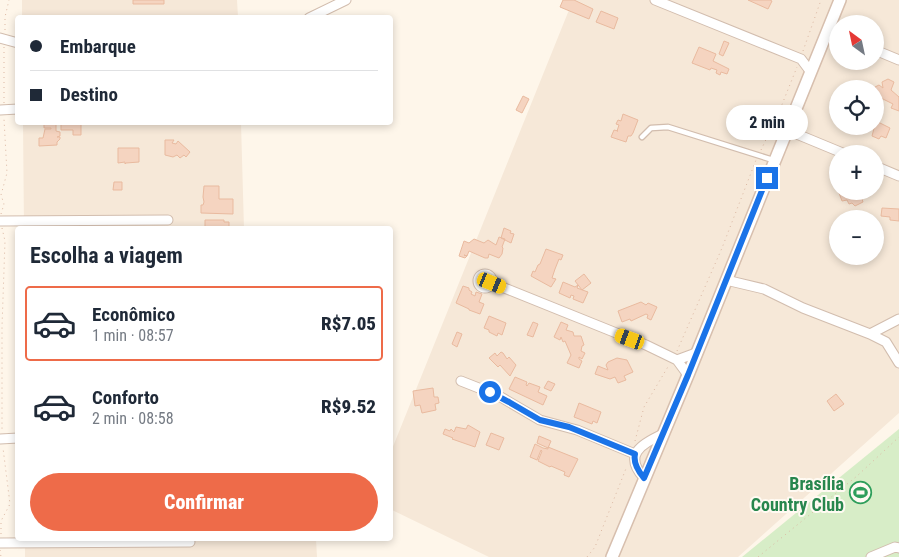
<!DOCTYPE html>
<html lang="pt">
<head>
<meta charset="utf-8">
<style>
  body { margin:0; font-family:"Roboto Condensed",sans-serif; background:#f2f2f3; color:#1f2937; height:100vh; display:flex; flex-direction:column; font-size:19px; white-space:nowrap }
  * { box-sizing:border-box; margin:0 }
  p { font-size:16px; color:#747a83 }
  .icon { flex:none; width:28px; height:28px; fill:none; stroke:currentColor; stroke-width:2; stroke-linecap:round; stroke-linejoin:round }
  .map { position:relative; flex:1; overflow:hidden }
  .sheet { position:absolute; left:15px; top:226px; width:378px; height:315px; display:flex; flex-direction:column; background:#fff; border-radius:5px; box-shadow:0 2px 8px #0003 }
  .sheet>* { flex:none }
  .hud { position:absolute; left:15px; top:15px; width:378px; height:110px; border-radius:5px; box-shadow:0 2px 8px #0003; display:grid; align-content:center; height:110px; padding:0 15px; background:#fff }
  .needle { width:32px; rotate:327deg }
  .buttons { position:absolute; left:829px; top:15px; display:grid; gap:10px }
  .buttons a { display:grid; place-items:center; width:55px; height:55px; border-radius:50%; background:#fff; box-shadow:0 2px 8px #0003; font-size:25px }
  .end { position:absolute; width:22px; height:22px; margin:-11px; border:6px solid #1a73e8; background:#fff; box-shadow:0 0 0 2px #fff }
  .from { border-radius:50% }
  .bubble { position:absolute; height:35px; border-radius:18px; background:#fff; box-shadow:0 2px 8px #0003; font-size:16px; font-weight:800; line-height:35px; text-align:center }
  .car { position:absolute; width:15px; height:30px; margin:-15px -8px; border-radius:6px; box-shadow:0 0 4px 1px #0007; background:linear-gradient(#f5c518 24%,#345 0 40%,#f5c518 0 76%,#345 0 86%,#f5c518 0) }
  .hud b { display:flex; align-items:center; gap:18px; height:48px; font-size:19px }
  .hud b+b { border-top:1px solid #e0e1e3 }
  .hud i { width:12px; height:12px; background:#1f2937 }
  ul { padding:0; list-style:none }
  li { display:flex; align-items:center; gap:15px; height:75px; margin:0 10px 8px; padding:0 5px; border:2px solid transparent; border-radius:5px }
  li div { flex:1 }
  li b { display:block; font-size:19px }
  li em { font-style:normal; font-weight:800 }
  li.selected { border-color:#ee6b49 }
  li>.icon { width:45px; height:45px; stroke-width:1.5 }
  h2 { padding:0 15px; font-size:22px; line-height:60px }
  .primary-button { display:flex; gap:10px; margin-top:auto; padding:10px 15px }
  .primary-button a { flex:1; height:58px; border-radius:30px; background:#ee6b49; color:#fff; font-size:20px; font-weight:800; line-height:58px; text-align:center }
  .map>svg:first-child { display:block }
  .residential { fill:#f6e8d8; fill-rule:evenodd }
  .green { fill:#d7edc7 }
  .building { fill:#f5d4c0; stroke:#e9ba9f }
  .lines { fill:none; stroke-linecap:round; stroke-linejoin:round }
  .lane-casing { stroke:#d2bdae; stroke-width:7 }
  .street-casing { stroke:#d2bdae; stroke-width:11 }
  .secondary-casing { stroke:#d7bfae; stroke-width:14 }
  .path { stroke:#dbb7a2; stroke-width:1; stroke-dasharray:1 4; stroke-linecap:butt }
  .lane { stroke:#fff; stroke-width:4.5 }
  .street { stroke:#fff; stroke-width:9 }
  .secondary { stroke:#fff; stroke-width:11 }
  .route { stroke:#1a73e8; stroke-width:6 }
  .labels { text-anchor:middle; dominant-baseline:central; stroke-width:4; stroke-linejoin:round; paint-order:stroke }
  .leisure-label { font-size:18px; font-weight:bold; fill:#27864d; stroke:#fffaf2; text-anchor:end }
</style>
</head>
<body>
<div class="map">
<svg width="899" height="557" viewBox="0 0 899 557">
  <rect width="100%" height="100%" fill="#fef6ea"/>
  <path class="residential" d="M22,0H237L238,17H22Z
    M573,0H899V413L738,557H489L390,509V454ZM838,24H875V61H838ZM838,89H875V126H838ZM838,154H875V191H838ZM838,219H875V256H838Z
    M23,123H241L244,229H24Z
    M25,539H316L317,557H25Z"/>
  <path class="green" d="M899,429V557H742Z"/>
  <path class="building" d="M133,0H164V4H133Z
    M563,0H574L593,9L589,19L560,7Z
    M748,0H770L772,1L768,9Z
    M601,11L618,18L614,29L596,22Z
    M724,41L729,43L723,56L719,54Z
    M699,47L716,54L713,61L729,69L727,74L721,72L720,75L716,73L717,70L711,68L710,70L692,63Z
    M888,79L894,82L891,90L899,97V111L891,108L893,104L875,95V87L879,85L883,88L882,82Z
    M523,96L529,99L522,113L516,110Z
    M623,114L638,120L633,133L631,136H628L626,142L611,137L614,130L618,131H617L619,125L616,124L618,120L621,121Z
    M876,121L890,128L886,138L881,136L879,139L872,136Z
    M44,122H56V131L60,132V136L57,137H60V139L57,142V145L39,146V138H43L45,129H51V128H44Z
    M61,122L81,123V135H73V130H61Z
    M165,140H174L172,143L176,144L178,141L190,152L186,157L184,155L180,158L177,155L173,157L165,155Z
    M118,148H139V162L126,163L125,164V162L118,163Z
    M114,182H122V190H113Z
    M204,186H219V199H233V214L201,213V205H203L204,202L203,197Z
    M842,191H868V192L863,195L864,198L862,199L863,202L855,206L852,203L849,204L847,200L842,201L839,193Z
    M882,208L899,209V221L890,220V217L881,216Z
    M205,220H224V222H229V229H205Z
    M504,228L511,231L510,233L514,234L511,243L501,238Z
    M499,237L505,239L502,247L503,248L502,254L499,258L489,254L488,258H485L469,251L467,256L464,255L467,256L465,258L459,256L464,241L469,243L474,239L484,243L488,240L496,245Z
    M546,249L563,255L561,260L559,259L555,269L552,278L556,279L551,287L531,276L533,271L535,272L538,265L540,264Z
    M584,274L591,283L582,290L575,281Z
    M563,282L575,287L578,285L577,288L588,292L583,303L573,299L574,296L571,295L570,298L559,293Z
    M463,286L469,288V290L472,292L471,294L475,296L476,292L482,294L479,302L484,304L480,314L469,310V309L456,303Z
    M641,302L646,305L648,303L657,307L651,320L647,318L648,315L646,314L631,321L630,319L622,322L618,311Z
    M489,316L506,323L502,335L498,333L497,336L489,332V330L484,328Z
    M533,322L538,324L533,337L527,335Z
    M561,322L568,325L566,330L573,332L574,336H581L584,345L582,346L581,351L585,353L582,359L579,357V359L582,361L579,368L567,363L571,355L565,341L563,342L561,337L560,340L554,337Z
    M457,332L462,334L457,347L452,344Z
    M501,352L503,353L507,359L509,357L516,365L510,376L500,365L498,367L489,358L495,353L497,356Z
    M617,358L627,360L633,372L624,376L626,380L618,383L615,377L610,379L595,374L598,366L608,370L606,365L608,362Z
    M515,377L527,382L526,385L527,386L529,383L540,387L538,392L547,396L543,405L509,389Z
    M548,381L555,384L551,391L544,388Z
    M433,388L434,397H438L439,403L435,404L436,410L422,413L420,405L415,406L413,391Z
    M836,394L844,404L834,411L827,401Z
    M579,403L601,412L597,423L593,421L592,424L574,417Z
    M468,425L480,432L475,447L452,439L453,438L443,434L445,429L450,431L451,429L454,432L456,427L466,429Z
    M491,433L504,438L499,450L486,445Z
    M539,436L551,441L548,448L537,443Z
    M535,444L543,448L548,449V447L578,459L569,477L564,475L565,472L551,466L550,467L538,461L542,451L541,450L537,460L530,457Z"/>
  <g class="lines">
    <defs>
      <path id="lane" d="M642,137L651,128L668,127L773,160"/>
      <path id="street" d="M655,0L801,59L810,71
        M309,18L346,0
        M0,38L18,43
        M875,50L899,60
        M0,110L18,109
        M787,130L845,154
        M875,166L899,176
        M0,221L168,220
        M478 281a7 7 0 1 1 14 0a7 7 0 1 1-14 0Z
        M726,280L764,289L803,308L870,334L886,342L899,363
        M492,283L646,345L677,360L688,375
        M870,334L899,319
        M677,360L696,353
        M461,381L499,396L540,420L577,430L635,454
        M0,439L18,438
        M644,478C623,455 641,444 663,434
        M0,543L190,542
        M871,557L895,547L899,548"/>
      <path id="secondary" d="M612,557L688,375L840,0"/>
    </defs>
    <use href="#lane" class="lane-casing"/>
    <use href="#street" class="street-casing"/>
    <use href="#secondary" class="secondary-casing"/>
    <path class="path" d="M5,30V17L9,0
      M803,51L821,0
      M4,103V47
      M761,150L779,112L797,67
      M1,214L4,204L1,195L7,173L4,119
      M2,228L5,241L2,327V431
      M677,351L722,248L756,160
      M635,441L644,407L669,365
      M1,534V521L10,504L3,448
      M0,550L1,557
      M587,557L595,547L627,466
      M758,557L857,476L899,437"/>
    <use href="#lane" class="lane"/>
    <use href="#street" class="street"/>
    <use href="#secondary" class="secondary"/>
  </g>
  <g class="lines">
    <path class="route" d="M490,392L509,402L540,420L569,427L635,454C633,463 638,471 644,478L688,375L767,178"/>
  </g>
  <defs>
    <symbol id="stadium-ring" viewBox="-11 -11 22 22"><circle r="9.5" fill="#fffaf2" stroke="#2e9e5b" stroke-width="1.5"/><path d="M0-5a6.5 5 0 1 0 0 10a6.5 5 0 1 0 0-10ZM-3.5-1.8h7v3.6h-7Z" fill="#2e9e5b"/></symbol>
  </defs>
  <g fill-rule="evenodd">
    <use href="#stadium-ring" x="848" y="480" width="25" height="25"/>
  </g>
  <g class="labels">
    <g class="leisure-label">
      <text x="844" y="483">Brasília<tspan x="844" dy="21">Country Club</tspan></text>
    </g>
  </g>
</svg>
<div class="buttons">
<a><svg class="needle" viewBox="-14 -14 28 28"><path d="M0-13l5 13h-10z" fill="#e53935"/><path d="M0 13l5-13h-10z" fill="#747a83"/></svg></a>
<a><svg class="icon" aria-label="locate" viewBox="0 0 24 24"><circle cx="12" cy="12" r="6"/><path d="M12 2v4M12 18v4M2 12h4M18 12h4"/></svg></a>
<a>+</a>
<a>−</a>
</div>
<i class="end from" style="left:490px;top:392px"></i>
<i class="end" style="left:767px;top:178px"></i>
<div class="bubble" style="left:726px;top:105px;width:82px">2 min</div>
<i class="car" style="left:492px;top:283px;rotate:112deg"></i>
<i class="car" style="left:630px;top:339px;rotate:290deg"></i>
<div class="hud">
<b><i class="from"></i>Embarque</b>
<b><i></i>Destino</b>
</div>
<section class="sheet">
<h2>Escolha a viagem</h2>
<ul>
<li class="selected"><svg class="icon" aria-label="car" viewBox="0 0 24 24"><path d="M5 17H2v-5l4-1 3-4h7l3 4 3 1v5h-3M9 17h6M6 11h13"/><circle cx="7" cy="17" r="2"/><circle cx="17" cy="17" r="2"/></svg><div><b>Econômico</b><p>1 min · 08:57</p></div><em>R$7.05</em></li>
<li><svg class="icon" aria-label="car" viewBox="0 0 24 24"><path d="M5 17H2v-5l4-1 3-4h7l3 4 3 1v5h-3M9 17h6M6 11h13"/><circle cx="7" cy="17" r="2"/><circle cx="17" cy="17" r="2"/></svg><div><b>Conforto</b><p>2 min · 08:58</p></div><em>R$9.52</em></li>
</ul>
<div class="primary-button"><a>Confirmar</a></div>
</section>
</div>
</body>
</html>
